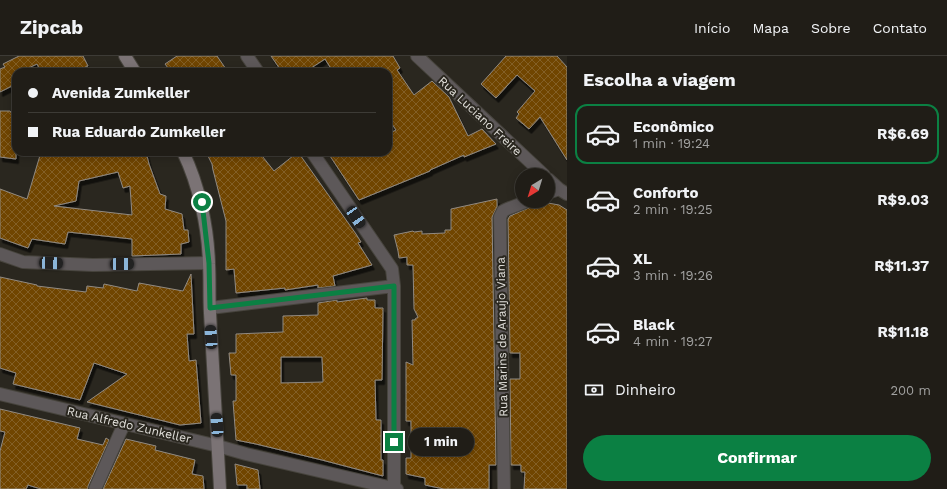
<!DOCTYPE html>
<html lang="pt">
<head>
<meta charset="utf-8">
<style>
  body { margin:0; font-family:"Work Sans",sans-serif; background:#2d2a24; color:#f1f3f6; height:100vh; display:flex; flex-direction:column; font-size:15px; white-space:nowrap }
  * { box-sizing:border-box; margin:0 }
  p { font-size:13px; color:#a2a2a1 }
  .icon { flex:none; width:22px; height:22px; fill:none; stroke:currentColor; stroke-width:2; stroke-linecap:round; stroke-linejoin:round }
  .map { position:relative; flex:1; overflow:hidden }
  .details { display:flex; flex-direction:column; background:#201d17; width:380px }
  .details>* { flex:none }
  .top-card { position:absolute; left:12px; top:12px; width:380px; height:88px; border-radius:12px; box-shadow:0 2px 10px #0003,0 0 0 1px #3d3b36; display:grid; align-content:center; height:88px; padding:0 16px; background:#201d17 }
  .needle { width:26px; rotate:218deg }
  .controls { position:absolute; left:515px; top:112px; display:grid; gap:8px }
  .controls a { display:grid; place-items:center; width:40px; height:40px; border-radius:50%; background:#201d17; box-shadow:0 2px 10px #0003,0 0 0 1px #3d3b36; font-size:20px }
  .end { position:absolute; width:18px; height:18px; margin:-9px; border:5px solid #0b8043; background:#fff; box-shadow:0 0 0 2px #fff }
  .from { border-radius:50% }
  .bubble { position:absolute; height:28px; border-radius:14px; background:#201d17; box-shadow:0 2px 10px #0003,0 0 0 1px #3d3b36; font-size:13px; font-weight:700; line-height:28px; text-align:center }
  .car { position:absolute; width:12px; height:24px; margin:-12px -6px; border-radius:5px; box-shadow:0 0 3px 1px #0007; background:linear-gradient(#222 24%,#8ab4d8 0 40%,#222 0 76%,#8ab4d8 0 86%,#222 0) }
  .top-card b { display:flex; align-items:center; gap:14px; height:38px; font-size:15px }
  .top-card b+b { border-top:1px solid #3d3b36 }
  .top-card i { width:10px; height:10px; background:#f1f3f6 }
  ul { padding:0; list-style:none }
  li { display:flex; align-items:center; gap:12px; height:60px; margin:0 8px 6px; padding:0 8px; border:2px solid transparent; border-radius:12px }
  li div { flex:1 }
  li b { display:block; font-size:15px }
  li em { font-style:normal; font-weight:700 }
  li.selected { border-color:#0b8043 }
  li>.icon { width:36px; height:36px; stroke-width:1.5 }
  h2 { padding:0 16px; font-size:18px; line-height:48px }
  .pay { display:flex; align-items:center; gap:10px; height:44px; padding:0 16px; font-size:15px }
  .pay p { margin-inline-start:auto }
  .action { display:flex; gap:8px; margin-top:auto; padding:8px 16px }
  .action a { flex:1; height:46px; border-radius:24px; background:#0b8043; color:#fff; font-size:16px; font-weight:700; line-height:46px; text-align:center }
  header { display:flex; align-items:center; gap:24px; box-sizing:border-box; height:56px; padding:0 20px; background:#201d17; border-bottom:1px solid #3d3b36 }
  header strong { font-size:19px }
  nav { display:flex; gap:22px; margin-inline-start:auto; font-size:14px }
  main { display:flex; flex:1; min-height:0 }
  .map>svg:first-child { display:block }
  .building { fill:url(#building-cross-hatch); stroke:#918a82; fill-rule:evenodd; filter:url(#shadow) }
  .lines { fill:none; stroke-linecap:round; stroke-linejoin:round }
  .street-casing { stroke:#47443d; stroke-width:14 }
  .secondary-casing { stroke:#47443d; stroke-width:14 }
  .street { stroke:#5d5859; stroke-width:12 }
  .secondary { stroke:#7b7375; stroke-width:12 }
  .route { stroke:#0b8043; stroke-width:5 }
  .labels { text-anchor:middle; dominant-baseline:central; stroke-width:4; stroke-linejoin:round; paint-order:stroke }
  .street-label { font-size:12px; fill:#e1dfda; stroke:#2a271f }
</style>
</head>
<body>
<header>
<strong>Zipcab</strong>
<nav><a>Início</a><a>Mapa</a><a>Sobre</a><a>Contato</a></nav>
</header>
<main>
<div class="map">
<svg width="567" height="433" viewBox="0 0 567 433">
  <defs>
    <pattern id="building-cross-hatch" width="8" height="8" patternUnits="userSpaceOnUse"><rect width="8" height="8" fill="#6f4501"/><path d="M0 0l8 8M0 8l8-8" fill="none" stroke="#835f25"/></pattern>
    <filter id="shadow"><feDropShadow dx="2.5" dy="4.5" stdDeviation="0" flood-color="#0009"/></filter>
  </defs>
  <rect width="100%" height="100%" fill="#2a271f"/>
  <path class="building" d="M19,0H83L88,10L75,16H41L37,8L20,16H16V28L0,36V13L5,11L3,8Z
    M177,0H217L228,16H171L165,8Z
    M271,0H393L400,12L397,14L414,39L432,25L449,41L468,80L482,73L496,88L464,101V99L430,114V115L359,144L330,100L338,96H388V78L396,74L388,62V16H333L325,3L305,16H282Z
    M506,0H557L567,11V104L540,61L529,73L516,62L519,58L517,56L535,35L517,19L496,42L481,28Z
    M0,55H10L16,64V103L0,101Z
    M41,96H146L149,108L160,138L166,140L165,153L182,158L184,174H188L189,186L181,188V198L132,200V183L68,176L65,188L32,183L28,192L0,182V133L27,143ZM118,116L123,132L130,130L132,159L54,150L76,145L79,125Z
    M206,96H259L274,115L298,96L356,178L361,186L358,187L372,209L333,220L335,230L318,232V229L285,234V232L236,237L234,213L226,214V165L213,114L212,108Z
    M497,143V151L492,161L496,409H489V433H444L425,429V422L406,418V402H411V365H406V306L413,309L412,264H415V263L418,261L414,253L413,209H407V201L399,202L398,195L394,179L413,175L414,176L422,175V178L445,177V174H451V153Z
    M548,147L559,149L567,154V433H524L525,416H521V409H511L510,323H520V297H510L508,163L510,160L533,150Z
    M191,218L194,278H187L189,305L196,304L201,367L180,369L87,346L127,318L94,307L80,344L13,328L16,317L0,312V221L37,229V230L86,236L87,230L103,232L104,228L137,235L139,227L183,235Z
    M367,242V244H375V252H383L382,324H375L376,364H381V404H383V420L322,404L256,388L236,384L233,345H236V319H231L229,297H236V278L283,276V260L318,259V247L337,244V246ZM281,301H322L323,326L281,327Z
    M0,353L80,372L77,383L103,389L106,382L109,384L88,430V433H41L28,429L26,433H0V395L5,376L0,375Z
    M126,383L156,390L155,394L195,404L192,418L203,420L204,433H103Z
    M235,408L258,414L260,433H247V429H237Z"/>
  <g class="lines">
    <defs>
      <path id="street" d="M247,0L258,16
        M417,0L544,119
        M312,96L392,213L394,230V432
        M548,123L559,133L567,138
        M548,137L559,133
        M0,198L23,206L93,209L209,207
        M210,252L394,230
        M0,338L218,390L246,398L397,433
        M95,433L124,368
        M504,433L500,161L503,155L507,153L528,145"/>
      <path id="secondary" d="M125,0L135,16
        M183,96C199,129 208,171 209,208C210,224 209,240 210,257C213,315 217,374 220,433"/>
    </defs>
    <use href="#street" class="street-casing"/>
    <use href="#secondary" class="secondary-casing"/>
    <use href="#street" class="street"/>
    <use href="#secondary" class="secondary"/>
  </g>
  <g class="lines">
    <path class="route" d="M202,146L209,207L210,252L394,230V386"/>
  </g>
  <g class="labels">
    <g class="street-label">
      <text transform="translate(480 60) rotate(43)">Rua Luciano Freire</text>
      <text transform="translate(502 281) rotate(-91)">Rua Marins de Araujo Viana</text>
      <text transform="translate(129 369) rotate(13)">Rua Alfredo Zunkeller</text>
    </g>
  </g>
</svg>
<div class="controls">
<a><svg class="needle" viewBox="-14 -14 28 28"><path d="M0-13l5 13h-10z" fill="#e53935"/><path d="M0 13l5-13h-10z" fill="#a2a2a1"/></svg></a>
</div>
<i class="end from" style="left:202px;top:146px"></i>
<i class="end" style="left:394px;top:386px"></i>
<div class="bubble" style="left:408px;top:372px;width:66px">1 min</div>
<i class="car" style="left:356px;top:161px;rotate:146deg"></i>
<i class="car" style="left:51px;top:207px;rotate:92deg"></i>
<i class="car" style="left:122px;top:208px;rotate:89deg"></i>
<i class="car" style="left:211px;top:281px;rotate:356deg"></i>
<i class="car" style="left:217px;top:369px;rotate:356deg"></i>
<div class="top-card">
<b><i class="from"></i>Avenida Zumkeller</b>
<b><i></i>Rua Eduardo Zumkeller</b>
</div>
</div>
<section class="details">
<h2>Escolha a viagem</h2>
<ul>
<li class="selected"><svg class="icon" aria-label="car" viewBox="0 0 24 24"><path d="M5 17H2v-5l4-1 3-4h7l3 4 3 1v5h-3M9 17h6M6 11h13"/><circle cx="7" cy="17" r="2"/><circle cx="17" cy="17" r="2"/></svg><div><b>Econômico</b><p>1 min · 19:24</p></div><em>R$6.69</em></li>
<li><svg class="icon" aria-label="car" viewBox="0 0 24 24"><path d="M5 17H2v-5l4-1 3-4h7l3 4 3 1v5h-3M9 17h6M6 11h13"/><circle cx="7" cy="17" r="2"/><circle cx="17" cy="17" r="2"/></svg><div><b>Conforto</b><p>2 min · 19:25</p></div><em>R$9.03</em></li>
<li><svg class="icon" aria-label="car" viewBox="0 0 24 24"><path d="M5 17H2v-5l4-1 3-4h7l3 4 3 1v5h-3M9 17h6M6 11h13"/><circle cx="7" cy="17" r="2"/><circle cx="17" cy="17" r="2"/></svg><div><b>XL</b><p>3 min · 19:26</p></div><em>R$11.37</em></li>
<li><svg class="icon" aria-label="car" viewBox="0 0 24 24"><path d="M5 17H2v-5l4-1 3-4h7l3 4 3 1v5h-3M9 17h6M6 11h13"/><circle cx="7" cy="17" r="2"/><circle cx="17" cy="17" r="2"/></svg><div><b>Black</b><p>4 min · 19:27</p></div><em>R$11.18</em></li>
</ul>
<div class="pay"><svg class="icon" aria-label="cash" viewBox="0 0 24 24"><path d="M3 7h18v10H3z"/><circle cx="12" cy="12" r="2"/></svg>Dinheiro<p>200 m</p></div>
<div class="action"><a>Confirmar</a></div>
</section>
</main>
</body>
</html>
